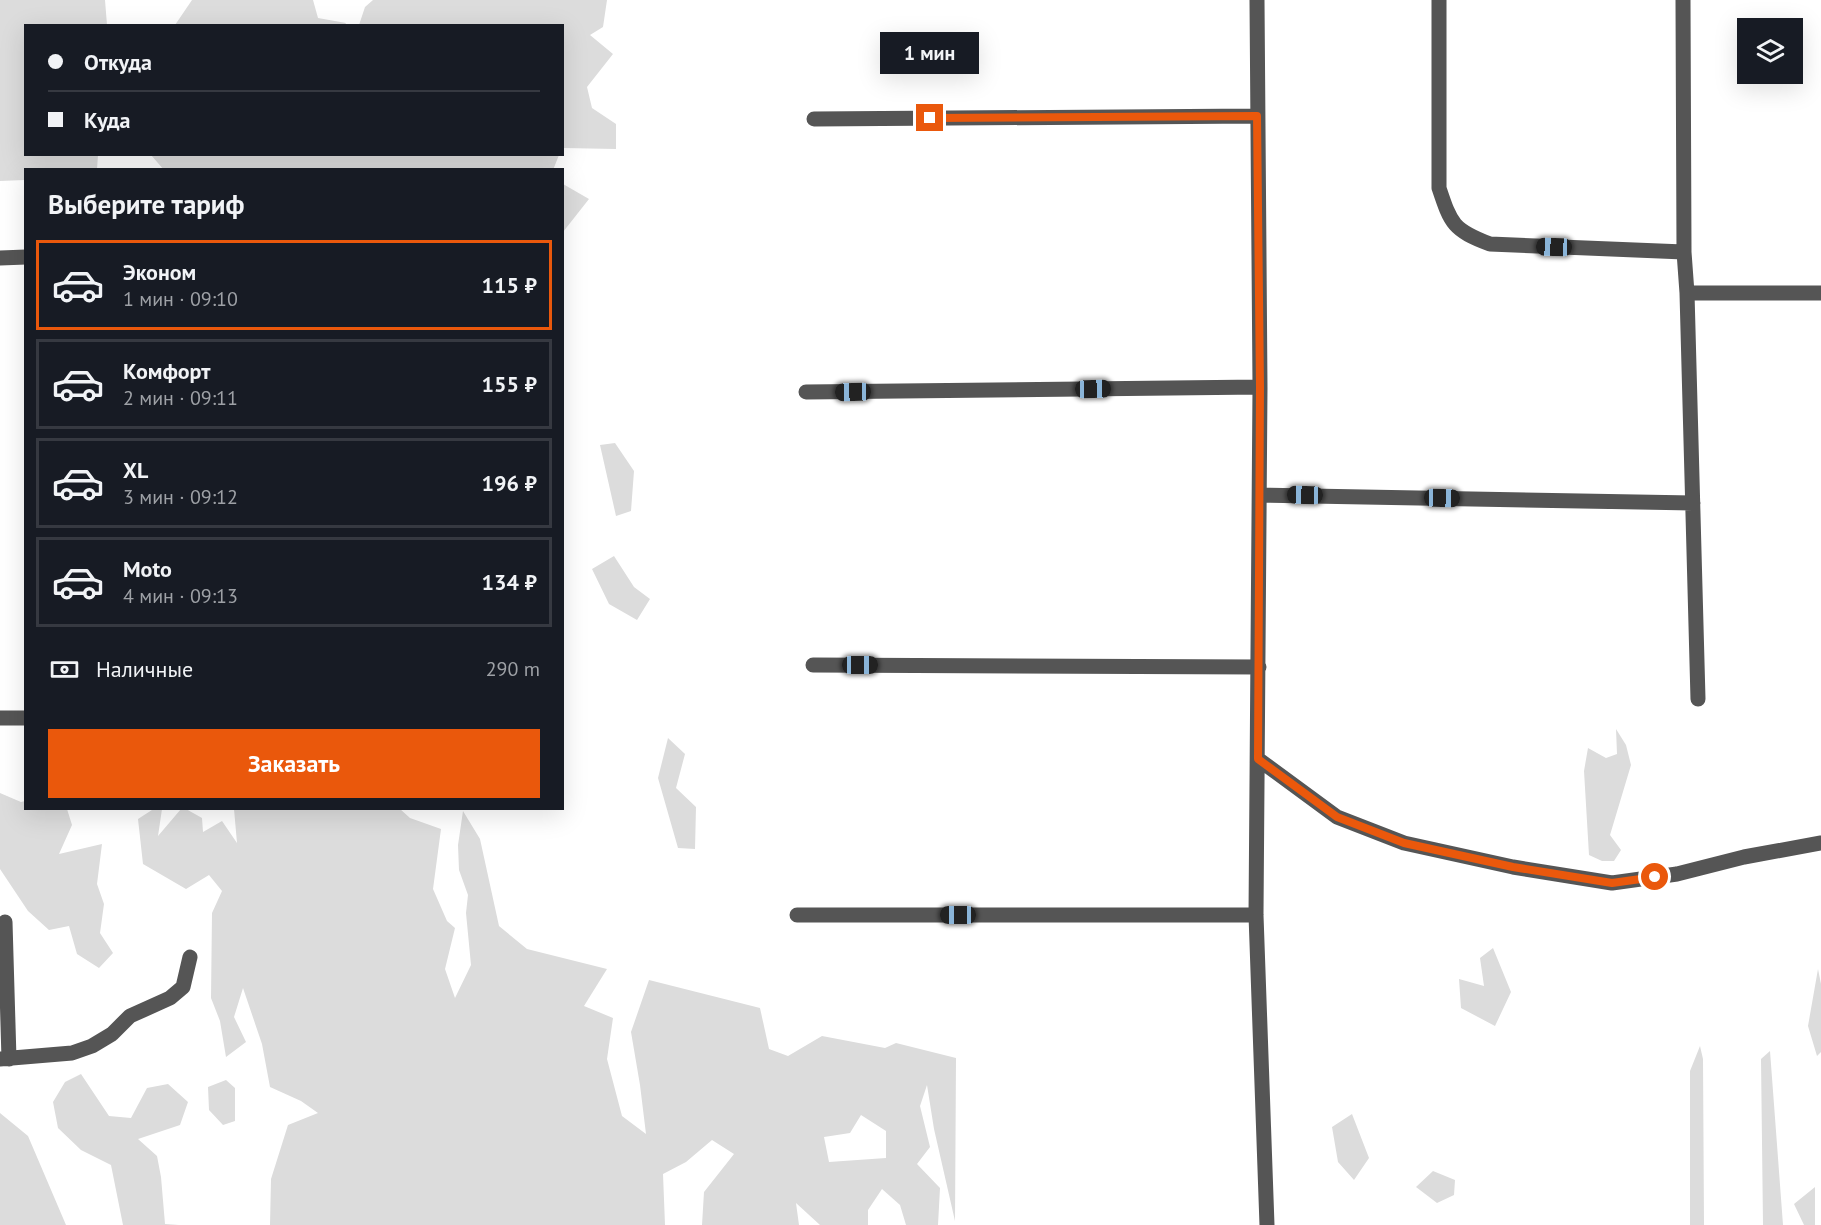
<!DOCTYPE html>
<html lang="ru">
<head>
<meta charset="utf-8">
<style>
  body { margin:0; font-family:"PT Sans",sans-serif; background:#20242c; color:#f1f3f6; height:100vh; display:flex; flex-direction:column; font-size:22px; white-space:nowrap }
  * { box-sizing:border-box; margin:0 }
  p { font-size:20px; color:#9ea1a6 }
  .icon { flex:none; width:33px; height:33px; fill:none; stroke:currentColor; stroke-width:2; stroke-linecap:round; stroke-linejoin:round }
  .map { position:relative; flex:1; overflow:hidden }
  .drawer { position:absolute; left:24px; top:168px; width:540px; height:642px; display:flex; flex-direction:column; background:#171b24; border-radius:0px; box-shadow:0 6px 24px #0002 }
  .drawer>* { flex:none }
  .hud { position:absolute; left:24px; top:24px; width:540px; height:132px; border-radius:0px; box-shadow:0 6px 24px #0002; display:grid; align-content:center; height:132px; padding:0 24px; background:#171b24 }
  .tools { position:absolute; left:1737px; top:18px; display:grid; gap:12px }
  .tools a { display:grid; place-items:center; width:66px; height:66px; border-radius:0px; background:#171b24; box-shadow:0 6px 24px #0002; font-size:30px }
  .end { position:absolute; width:27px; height:27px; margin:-14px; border:8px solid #ea580c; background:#fff; box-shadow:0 0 0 3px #fff }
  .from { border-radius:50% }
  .bubble { position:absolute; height:42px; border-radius:0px; background:#171b24; box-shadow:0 6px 24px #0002; font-size:20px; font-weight:800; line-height:42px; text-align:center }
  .car { position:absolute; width:18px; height:36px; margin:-18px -9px; border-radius:8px; box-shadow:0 0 4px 2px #0007; background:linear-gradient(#222 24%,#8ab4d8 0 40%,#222 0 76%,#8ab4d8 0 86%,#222 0) }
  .hud b { display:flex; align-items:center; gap:21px; height:57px; font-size:22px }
  .hud b+b { border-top:2px solid #363941 }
  .hud i { width:15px; height:15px; background:#f1f3f6 }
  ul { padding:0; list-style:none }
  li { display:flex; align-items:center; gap:18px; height:90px; margin:0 12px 9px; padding:0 12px; border:3px solid #363941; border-radius:0px }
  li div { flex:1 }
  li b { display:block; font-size:22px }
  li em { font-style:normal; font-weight:800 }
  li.on { border-color:#ea580c }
  li>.icon { width:54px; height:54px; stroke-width:1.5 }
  h2 { padding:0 24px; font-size:27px; line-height:72px }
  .pay { display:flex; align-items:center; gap:15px; height:66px; padding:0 24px; font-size:22px }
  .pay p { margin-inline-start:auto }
  .action { display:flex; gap:12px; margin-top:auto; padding:12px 24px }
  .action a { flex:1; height:69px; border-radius:0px; background:#ea580c; color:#fff; font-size:24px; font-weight:800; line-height:69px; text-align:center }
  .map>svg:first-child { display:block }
  .green { fill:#dcdcdc; fill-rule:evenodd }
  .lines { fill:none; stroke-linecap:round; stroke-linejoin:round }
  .minor { stroke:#555; stroke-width:15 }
  .route { stroke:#ea580c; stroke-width:8 }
</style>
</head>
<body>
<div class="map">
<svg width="1821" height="1225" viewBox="0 0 1821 1225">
  <rect width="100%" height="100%" fill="#fff"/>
  <path class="green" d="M0,0H105L107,25L26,26V154L98,155L97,169L26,170L25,180L0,181Z
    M192,0H313L318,18L346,23L344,26L175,25Z
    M373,0H607L603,27L590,35L613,54L587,87L592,108L616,124V149L563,148L562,26L359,25L365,7Z
    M151,155H559L553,170H164Z
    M563,184L589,199L563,232Z
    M615,443L634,471L631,511L616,516L600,445Z
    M614,556L634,587L650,599L637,620L609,604L592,569Z
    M1616,729L1626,745L1631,765L1610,835L1621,850L1614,861H1602L1589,855L1584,771L1588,748L1606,758L1617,754Z
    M668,738L685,754L676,788L696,807L695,849L678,848L658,778Z
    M0,793L21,802L25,801L26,808L67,809L72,825L59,854L102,844L97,884L104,904L100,933L113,953L99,968L77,954L69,926L49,930L28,911L0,869Z
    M155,808L162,809L158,836L181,809H186L202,818L203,832L222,821L237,843L234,809H400L410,818L441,829L433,889L447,921L455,928L445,969L455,998L471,965L466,913L468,895L459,870L458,845L463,811L480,839L499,926L527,949L607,969L584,1006L613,1018L607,1059L622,1116L646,1134L640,1085L631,1032L649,980L760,1008L769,1049L788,1056L822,1036L885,1048L896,1043L956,1058L955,1221L934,1129L927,1085L920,1106L930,1147L917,1164L940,1188L938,1225H906L900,1205L882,1189L868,1210V1225H820L796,1203L799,1225H702L704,1192L734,1154L712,1140L686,1162L663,1174L665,1225H270L271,1179L288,1125L318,1113L301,1101L270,1087L262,1044L243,988L234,1017L246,1042L226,1057L220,1021L211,998L212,913L222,891L209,875L186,889L143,864L138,819ZM861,1115L886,1131V1158L829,1162L824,1137L850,1133Z
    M1493,948L1511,992L1495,1026L1461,1008L1459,979L1484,986L1480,958Z
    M1818,969L1821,984V1052L1817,1056L1808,1026Z
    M1700,1046L1703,1059L1704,1225H1690V1071Z
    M1770,1051L1783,1225H1763L1761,1059Z
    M81,1074L109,1116L131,1118L147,1088L168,1084L188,1102L180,1125L138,1139L157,1156L161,1177L165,1224L179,1225H123L111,1165L81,1150L58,1128L53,1102L65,1082Z
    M226,1080L235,1088V1121L223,1125L209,1110L208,1087Z
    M0,1113L28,1136L66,1225H0Z
    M1352,1114L1369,1158L1354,1180L1338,1162L1332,1127Z
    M1433,1171L1455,1180L1454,1195L1437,1203L1416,1187Z
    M1815,1187V1225H1804L1794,1204Z"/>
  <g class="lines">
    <path class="minor" d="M1257,0L1260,387L1256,915L1267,1225
      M1439,0V188C1451,224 1453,230 1490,244L1684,252
      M1683,0L1684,252L1687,293H1821
      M814,119L1257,116
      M0,258L26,257
      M1687,293L1698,699
      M806,392L1260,387
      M1260,495L1693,503
      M813,665L1259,667
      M0,718H26
      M1258,759L1337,817L1404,843L1513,867L1612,883L1677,874L1744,857L1821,843
      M797,915H1256
      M5,922L9,1059
      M0,1059L72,1053L92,1046L112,1034L130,1016L170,998L183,987L190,957"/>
  </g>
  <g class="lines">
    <path class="route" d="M930,118L1257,116L1260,387L1258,759L1337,817L1404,843L1513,867L1612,883L1655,877"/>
  </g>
</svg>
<div class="tools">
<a><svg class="icon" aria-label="layers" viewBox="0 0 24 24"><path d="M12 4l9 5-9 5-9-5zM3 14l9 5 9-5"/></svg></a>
</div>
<i class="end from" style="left:1655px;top:877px"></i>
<i class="end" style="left:930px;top:118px"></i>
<div class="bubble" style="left:880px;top:32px;width:99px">1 мин</div>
<i class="car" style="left:1554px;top:247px;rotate:272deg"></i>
<i class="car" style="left:1093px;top:389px;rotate:89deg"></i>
<i class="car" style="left:853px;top:392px;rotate:269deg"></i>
<i class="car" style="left:1305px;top:495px;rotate:271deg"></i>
<i class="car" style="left:1442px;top:498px;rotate:91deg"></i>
<i class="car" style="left:860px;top:665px;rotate:90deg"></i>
<i class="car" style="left:958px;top:915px;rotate:270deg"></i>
<div class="hud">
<b><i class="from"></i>Откуда</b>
<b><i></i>Куда</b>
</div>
<section class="drawer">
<h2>Выберите тариф</h2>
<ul>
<li class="on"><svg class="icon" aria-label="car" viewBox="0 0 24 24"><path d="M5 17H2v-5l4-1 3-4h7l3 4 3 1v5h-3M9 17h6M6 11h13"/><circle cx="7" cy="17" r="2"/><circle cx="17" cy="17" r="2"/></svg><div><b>Эконом</b><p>1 мин · 09:10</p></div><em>115 ₽</em></li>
<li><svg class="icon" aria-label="car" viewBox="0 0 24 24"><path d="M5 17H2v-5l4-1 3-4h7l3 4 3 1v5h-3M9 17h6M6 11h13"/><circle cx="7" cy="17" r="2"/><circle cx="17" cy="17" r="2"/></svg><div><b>Комфорт</b><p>2 мин · 09:11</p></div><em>155 ₽</em></li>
<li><svg class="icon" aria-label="car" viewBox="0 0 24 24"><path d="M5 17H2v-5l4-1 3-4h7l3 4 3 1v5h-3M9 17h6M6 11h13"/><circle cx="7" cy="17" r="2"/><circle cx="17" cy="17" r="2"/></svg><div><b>XL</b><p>3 мин · 09:12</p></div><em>196 ₽</em></li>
<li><svg class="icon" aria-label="car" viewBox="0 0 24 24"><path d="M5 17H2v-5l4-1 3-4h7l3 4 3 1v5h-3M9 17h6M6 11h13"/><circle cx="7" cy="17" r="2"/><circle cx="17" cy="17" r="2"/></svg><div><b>Moto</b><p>4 мин · 09:13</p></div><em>134 ₽</em></li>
</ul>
<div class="pay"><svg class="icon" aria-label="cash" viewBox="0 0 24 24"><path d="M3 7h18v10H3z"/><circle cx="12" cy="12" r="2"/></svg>Наличные<p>290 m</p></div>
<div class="action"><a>Заказать</a></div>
</section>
</div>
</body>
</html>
